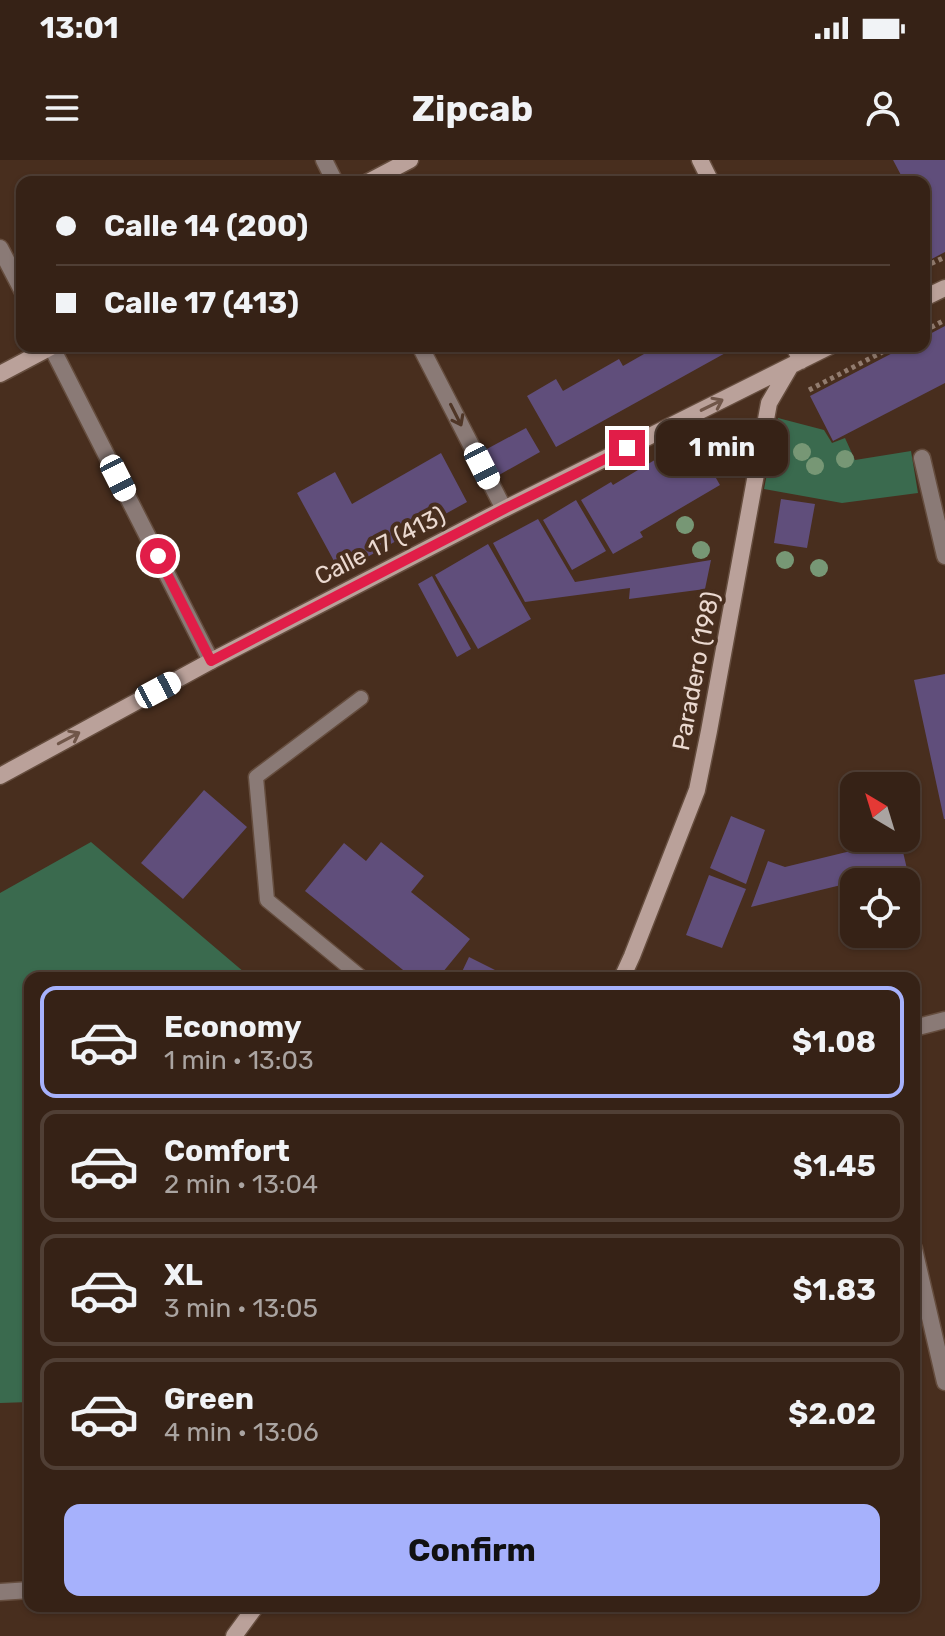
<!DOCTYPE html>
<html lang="en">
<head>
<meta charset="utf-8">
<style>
  body { margin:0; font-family:Rubik,sans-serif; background:#412f23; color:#f1f3f6; height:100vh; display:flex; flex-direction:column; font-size:30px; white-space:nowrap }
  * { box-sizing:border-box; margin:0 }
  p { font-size:26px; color:#aaa4a1 }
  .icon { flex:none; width:44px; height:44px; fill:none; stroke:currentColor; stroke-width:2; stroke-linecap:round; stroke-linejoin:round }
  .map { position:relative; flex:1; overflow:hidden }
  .drawer { position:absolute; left:24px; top:812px; width:896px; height:640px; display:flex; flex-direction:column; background:#362216; border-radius:16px; box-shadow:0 2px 6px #0004,0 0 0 2px #503f35 }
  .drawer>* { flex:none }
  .banner { position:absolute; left:16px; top:16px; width:914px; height:176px; border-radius:16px; box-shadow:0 2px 6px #0004,0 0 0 2px #503f35; display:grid; align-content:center; height:176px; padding:0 40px; background:#362216 }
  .needle { width:52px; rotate:322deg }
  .tools { position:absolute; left:840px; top:612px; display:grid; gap:16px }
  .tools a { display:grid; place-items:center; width:80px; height:80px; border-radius:16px; background:#362216; box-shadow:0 2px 6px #0004,0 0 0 2px #503f35; font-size:40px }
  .end { position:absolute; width:36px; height:36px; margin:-18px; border:10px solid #e11d48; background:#fff; box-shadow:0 0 0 4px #fff }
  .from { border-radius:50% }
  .bubble { position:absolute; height:56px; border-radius:16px; background:#362216; box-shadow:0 2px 6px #0004,0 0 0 2px #503f35; font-size:26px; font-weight:700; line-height:56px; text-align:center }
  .car { position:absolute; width:24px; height:48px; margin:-24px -12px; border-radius:10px; box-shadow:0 0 6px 2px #0007; background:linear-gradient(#fff 24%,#345 0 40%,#fff 0 76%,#345 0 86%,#fff 0) }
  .banner b { display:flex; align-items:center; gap:28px; height:76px; font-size:30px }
  .banner b+b { border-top:2px solid #503f35 }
  .banner i { width:20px; height:20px; background:#f1f3f6 }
  ul { padding:14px 0 0; list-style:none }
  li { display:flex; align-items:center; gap:24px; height:112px; margin:0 16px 12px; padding:0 24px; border:4px solid #503f35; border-radius:16px }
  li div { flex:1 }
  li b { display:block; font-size:30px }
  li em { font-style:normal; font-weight:700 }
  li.active { border-color:#a6b1fc }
  li>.icon { width:72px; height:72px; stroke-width:1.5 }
  .button { display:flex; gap:16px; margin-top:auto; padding:16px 40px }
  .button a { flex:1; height:92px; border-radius:16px; background:#a6b1fc; color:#111; font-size:32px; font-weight:700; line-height:92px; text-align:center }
  .status { display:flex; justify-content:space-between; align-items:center; height:56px; padding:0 40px; background:#362216; direction:ltr }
  .status svg { height:22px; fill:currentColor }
  header { display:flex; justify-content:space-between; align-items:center; height:104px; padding:0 40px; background:#362216; font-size:36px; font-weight:700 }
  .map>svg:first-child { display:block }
  .green { fill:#3a6a4e }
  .building { fill:#604e7b }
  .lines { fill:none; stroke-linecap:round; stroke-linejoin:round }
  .lane-casing { stroke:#654d3e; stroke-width:17 }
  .street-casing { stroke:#654d3e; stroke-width:19 }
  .secondary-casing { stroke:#654d3e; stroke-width:19 }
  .path { stroke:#927c6f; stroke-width:5; stroke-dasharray:4 4; stroke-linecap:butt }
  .lane { stroke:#8a7a76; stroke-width:14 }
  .street { stroke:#8a7a76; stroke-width:16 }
  .secondary { stroke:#baa19a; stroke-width:16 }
  .tree { fill:#779775 }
  .oneway { stroke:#705649 }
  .oneway2 { stroke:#4f3627 }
  .route { stroke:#e11d48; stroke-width:10 }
  .labels { text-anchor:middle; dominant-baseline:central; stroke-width:8; stroke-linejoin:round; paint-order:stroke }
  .street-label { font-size:24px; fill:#ebd9d0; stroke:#482e1e }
</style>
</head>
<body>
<div class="status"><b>13:01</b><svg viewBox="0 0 49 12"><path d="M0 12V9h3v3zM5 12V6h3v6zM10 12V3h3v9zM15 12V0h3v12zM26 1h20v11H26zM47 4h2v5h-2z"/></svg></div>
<header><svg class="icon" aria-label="menu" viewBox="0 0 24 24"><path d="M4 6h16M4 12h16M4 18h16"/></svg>Zipcab<svg class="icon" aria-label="person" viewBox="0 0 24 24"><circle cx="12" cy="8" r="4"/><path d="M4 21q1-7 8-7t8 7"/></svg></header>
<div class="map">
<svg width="945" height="1476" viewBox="0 0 945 1476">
  <rect width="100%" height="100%" fill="#482e1e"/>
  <path class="green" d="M778,258L824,270L832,283L845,278L855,300L911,291L918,333L842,343L764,329Z
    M91,682L251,818H30V1242L0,1243V733Z"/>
  <path class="building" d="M893,0H945V92L924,103V22H893L902,17Z
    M945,166V223L833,281L810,236L906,186H924V177Z
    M658,186H738L556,287L527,236L556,219L563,231L619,199L623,206Z
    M526,268L540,292L499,315L485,290Z
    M695,282L720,325L640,372L643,377L613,394L581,340L611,322L613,325L663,295L666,299Z
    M441,293L467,342L340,412L297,333L335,312L352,344Z
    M781,339L815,344L807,388L774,383Z
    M576,340L606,391L572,410L543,360Z
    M538,359L575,422L711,400L705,429L629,439L630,428L525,442L493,383Z
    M488,384L531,459L478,489L435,415Z
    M432,416L471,489L457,497L418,424Z
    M945,514V659H944L914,520Z
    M204,630L247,667L183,739L141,703Z
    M731,656L765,670L746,724L710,708Z
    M900,679L907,709L751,747L768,701L785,707Z
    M381,682L424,716L411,732L470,779L438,818H413L305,731L344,683L366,701Z
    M709,715L746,729L722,788L686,775Z
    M469,797L511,818H459Z"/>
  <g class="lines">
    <defs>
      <path id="lane" d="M361,538L256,617L267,740L362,818"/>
      <path id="street" d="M324,0L335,22
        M0,88L22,130
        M51,186L211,501
        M420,186L504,349
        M922,298L945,396
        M914,868L945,860
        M914,1089L945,1222
        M0,1432L30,1430"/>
      <path id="secondary" d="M700,0L711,22
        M368,22L410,0
        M924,138L945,128
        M794,186L801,201
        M0,214L53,186
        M0,616L211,501L504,349L830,186
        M622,818L632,796L697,630L709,571L769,243L790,207
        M234,1476L256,1446"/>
    </defs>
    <use href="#lane" class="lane-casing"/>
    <use href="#street" class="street-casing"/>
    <use href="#secondary" class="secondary-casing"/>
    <path class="path" d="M924,107L945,97
      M924,171L945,160
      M809,230L894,186"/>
    <use href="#lane" class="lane"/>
    <use href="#street" class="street"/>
    <use href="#secondary" class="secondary"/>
  </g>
  <g class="tree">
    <circle cx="802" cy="292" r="9"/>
    <circle cx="845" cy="299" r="9"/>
    <circle cx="815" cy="306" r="9"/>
    <circle cx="685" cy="365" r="9"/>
    <circle cx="701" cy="390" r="9"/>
    <circle cx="785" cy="400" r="9"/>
    <circle cx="819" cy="408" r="9"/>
  </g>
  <defs><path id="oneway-shaft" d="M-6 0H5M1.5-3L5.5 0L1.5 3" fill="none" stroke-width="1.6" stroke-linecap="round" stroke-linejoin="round" transform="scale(2)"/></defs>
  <g class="oneway">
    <use href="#oneway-shaft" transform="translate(712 245) rotate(-26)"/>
    <use href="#oneway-shaft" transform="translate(69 578) rotate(-28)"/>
  </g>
  <use class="oneway2" href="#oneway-shaft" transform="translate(456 255) rotate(63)"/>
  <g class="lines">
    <path class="route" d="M158,396L211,501L504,349L627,288"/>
  </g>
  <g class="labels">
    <g class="street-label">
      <text transform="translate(380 386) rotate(-27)">Calle 17 (413)</text>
      <text transform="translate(696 511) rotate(-79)">Paradero (198)</text>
    </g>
  </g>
</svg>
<div class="tools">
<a><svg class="needle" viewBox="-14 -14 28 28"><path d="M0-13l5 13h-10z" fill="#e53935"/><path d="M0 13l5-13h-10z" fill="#aaa4a1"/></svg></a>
<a><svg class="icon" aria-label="locate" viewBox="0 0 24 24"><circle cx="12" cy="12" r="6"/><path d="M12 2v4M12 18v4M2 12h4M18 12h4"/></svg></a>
</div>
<i class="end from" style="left:158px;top:396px"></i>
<i class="end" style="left:627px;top:288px"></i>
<div class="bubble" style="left:656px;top:260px;width:132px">1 min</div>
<i class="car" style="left:482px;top:306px;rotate:153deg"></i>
<i class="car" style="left:118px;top:318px;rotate:153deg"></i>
<i class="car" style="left:158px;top:530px;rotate:62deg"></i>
<div class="banner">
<b><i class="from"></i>Calle 14 (200)</b>
<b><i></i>Calle 17 (413)</b>
</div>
<section class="drawer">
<ul>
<li class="active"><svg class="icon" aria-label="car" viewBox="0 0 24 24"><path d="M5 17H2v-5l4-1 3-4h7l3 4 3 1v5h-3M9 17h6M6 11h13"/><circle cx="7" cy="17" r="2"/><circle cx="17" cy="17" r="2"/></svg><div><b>Economy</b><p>1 min · 13:03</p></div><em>$1.08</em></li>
<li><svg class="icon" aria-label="car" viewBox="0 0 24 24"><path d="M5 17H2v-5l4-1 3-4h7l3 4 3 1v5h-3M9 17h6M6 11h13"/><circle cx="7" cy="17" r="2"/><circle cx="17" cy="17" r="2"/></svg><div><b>Comfort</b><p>2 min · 13:04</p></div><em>$1.45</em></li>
<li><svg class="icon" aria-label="car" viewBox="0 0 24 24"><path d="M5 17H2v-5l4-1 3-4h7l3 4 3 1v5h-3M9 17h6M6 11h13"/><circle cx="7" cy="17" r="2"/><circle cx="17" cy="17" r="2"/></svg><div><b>XL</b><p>3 min · 13:05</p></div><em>$1.83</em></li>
<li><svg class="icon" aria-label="car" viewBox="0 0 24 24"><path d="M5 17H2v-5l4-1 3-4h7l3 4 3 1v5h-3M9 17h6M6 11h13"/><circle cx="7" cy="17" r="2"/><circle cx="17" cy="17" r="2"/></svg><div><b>Green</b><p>4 min · 13:06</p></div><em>$2.02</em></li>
</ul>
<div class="button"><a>Confirm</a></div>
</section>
</div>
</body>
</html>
